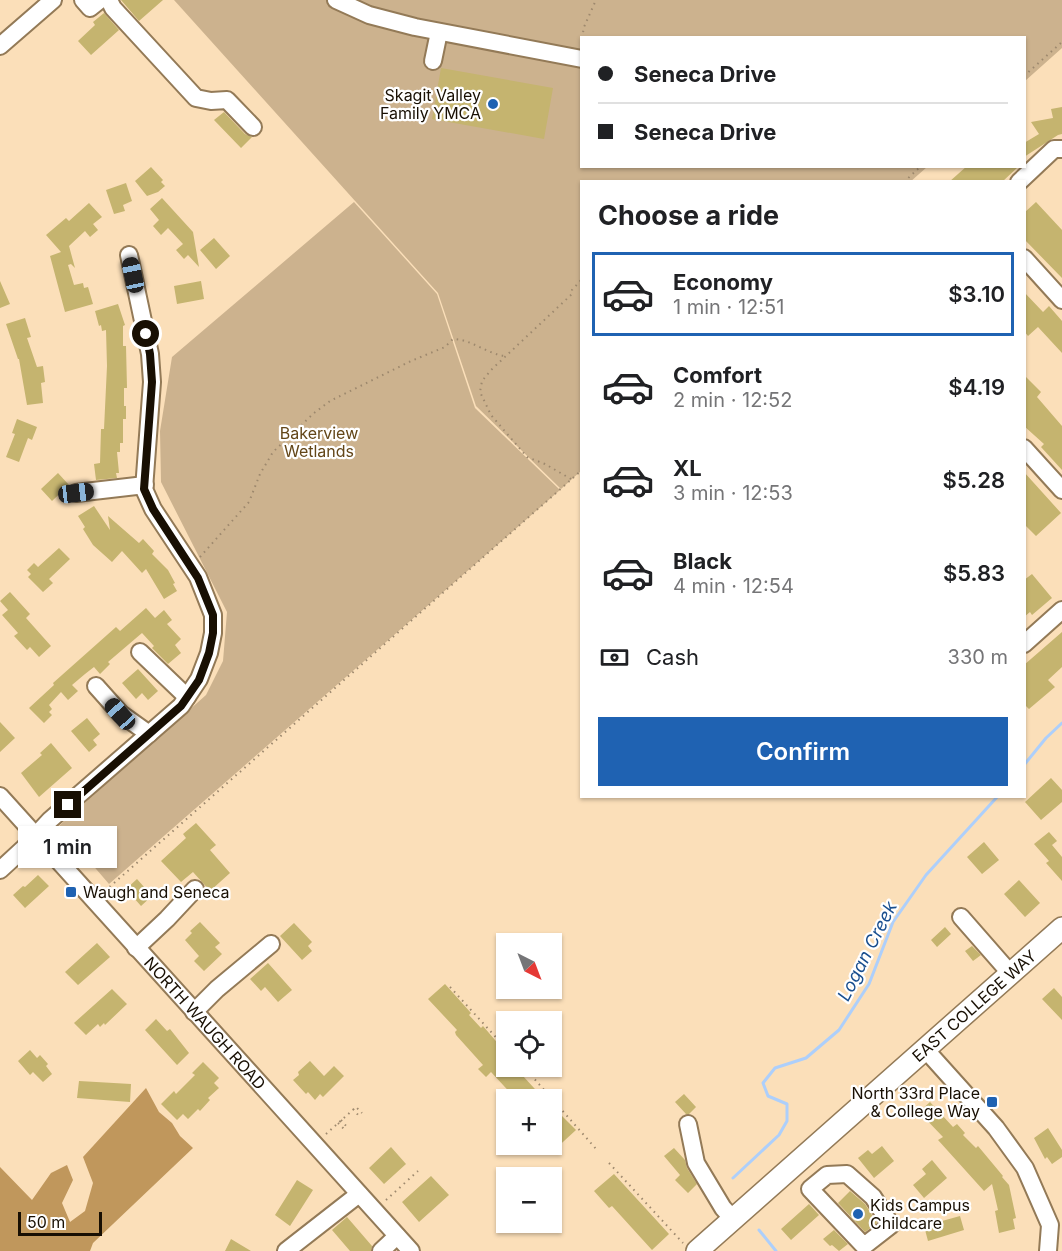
<!DOCTYPE html>
<html lang="en">
<head>
<meta charset="utf-8">
<style>
  body { margin:0; font-family:Inter,sans-serif; background:#f6f6f6; color:#202124; height:100vh; display:flex; flex-direction:column; font-size:22px; white-space:nowrap }
  * { box-sizing:border-box; margin:0 }
  p { font-size:20px; color:#757577 }
  .icon { flex:none; width:33px; height:33px; fill:none; stroke:currentColor; stroke-width:2; stroke-linecap:round; stroke-linejoin:round }
  .map { position:relative; flex:1; overflow:hidden }
  .drawer { position:absolute; left:580px; top:180px; width:446px; height:618px; display:flex; flex-direction:column; background:#fff; border-radius:0px; box-shadow:0 2px 4px #0004 }
  .drawer>* { flex:none }
  .top-card { position:absolute; left:580px; top:36px; width:446px; height:132px; border-radius:0px; box-shadow:0 2px 4px #0004; display:grid; align-content:center; height:132px; padding:0 18px; background:#fff }
  .needle { width:39px; rotate:138deg }
  .buttons { position:absolute; left:496px; top:933px; display:grid; gap:12px }
  .buttons a { display:grid; place-items:center; width:66px; height:66px; border-radius:0px; background:#fff; box-shadow:0 2px 4px #0004; font-size:30px }
  .scale { position:absolute; left:18px; bottom:15px; width:84px; box-sizing:border-box; padding-left:6px; border:3px solid #180f03; border-top:0; font-size:16px; line-height:21px; white-space:nowrap; color:#180f03; -webkit-text-stroke:4px #fff; paint-order:stroke }
  .end { position:absolute; width:27px; height:27px; margin:-14px; border:8px solid #180f03; background:#fff; box-shadow:0 0 0 3px #fff }
  .from { border-radius:50% }
  .bubble { position:absolute; height:42px; border-radius:0px; background:#fff; box-shadow:0 2px 4px #0004; font-size:20px; font-weight:600; line-height:42px; text-align:center }
  .car { position:absolute; width:18px; height:36px; margin:-18px -9px; border-radius:8px; box-shadow:0 0 4px 2px #0007; background:linear-gradient(#222 24%,#8ab4d8 0 40%,#222 0 76%,#8ab4d8 0 86%,#222 0) }
  .top-card b { display:flex; align-items:center; gap:21px; height:57px; font-size:22px }
  .top-card b+b { border-top:2px solid #e0e0e0 }
  .top-card i { width:15px; height:15px; background:#202124 }
  ul { padding:0; list-style:none }
  li { display:flex; align-items:center; gap:18px; height:84px; margin:0 12px 9px; padding:0 6px; border:3px solid transparent; border-radius:0px }
  li div { flex:1 }
  li b { display:block; font-size:22px }
  li em { font-style:normal; font-weight:600 }
  li.on { border-color:#1f62b2 }
  li>.icon { width:54px; height:54px; stroke-width:1.5 }
  h2 { padding:0 18px; font-size:27px; line-height:72px }
  .pay { display:flex; align-items:center; gap:15px; height:66px; padding:0 18px; font-size:22px }
  .pay p { margin-inline-start:auto }
  .button { display:flex; gap:12px; margin-top:auto; padding:12px 18px }
  .button a { flex:1; height:69px; border-radius:0px; background:#1f62b2; color:#fff; font-size:24px; font-weight:600; line-height:69px; text-align:center }
  .map>svg:first-child { display:block }
  .green { fill:#ccb28e }
  .forest { fill:#c0975c }
  .lines { fill:none; stroke-linecap:round; stroke-linejoin:round }
  .stream { stroke:#adcffb; stroke-width:3 }
  .building { fill:#c5b46f }
  .minor-casing { stroke:#937a57; stroke-width:20 }
  .major-casing { stroke:#937a57; stroke-width:24 }
  .path { stroke:#9d886d; stroke-width:2; stroke-dasharray:1.5 4.5; stroke-linecap:butt }
  .minor { stroke:#fff; stroke-width:16 }
  .major { stroke:#fff; stroke-width:21 }
  .route { stroke:#180f03; stroke-width:8 }
  .poi-dot { fill:#1f62b2; stroke:#fff; stroke-width:2 }
  .labels { text-anchor:middle; dominant-baseline:central; stroke-width:4.5; stroke-linejoin:round; paint-order:stroke }
  .poi-label { font-size:16px; fill:#180f03; stroke:#fff; text-anchor:end }
  .park-label { font-size:16px; fill:#634618; stroke:#fff }
  .street-label { font-size:16px; fill:#180f03; stroke:#fff }
  .water-label { font-size:18px; font-style:italic; fill:#1a4f8f; stroke:#fff }
</style>
</head>
<body>
<div class="map">
<svg width="1062" height="1251" viewBox="0 0 1062 1251">
  <rect width="100%" height="100%" fill="#fbdfb9"/>
  <path class="green" d="M174,0H1062V48L1025,81L1024,38H582V166L927,167L910,182H582V470L561,489L476,406L438,293Z
    M354,202L437,294L475,408L560,490L109,884L59,826L206,695L223,661L227,612L161,482L160,431L172,357Z"/>
  <path class="forest" d="M146,1088L159,1112L172,1123L180,1136L193,1148L93,1243L90,1251H0V1167L32,1200L51,1173L67,1165L73,1180L62,1203L70,1222L85,1211L93,1183L83,1157Z"/>
  <g class="lines">
    <path class="stream" d="M1024,765L1046,738L1062,723
      M733,1178L779,1135L787,1121V1104L768,1096L763,1083L775,1068L806,1058L839,1030L869,984L893,922L926,875L998,796
      M759,1230L776,1251"/>
  </g>
  <path class="building" d="M121,0H163L139,21Z
    M104,13L119,30L91,55L78,41L95,25L93,22Z
    M441,68L553,88L544,139L432,119Z
    M1062,107V134L1058,135L1024,157V143L1039,134L1031,122L1053,118L1051,109Z
    M224,112L245,134L252,137L241,148L214,120Z
    M967,166H1019L1002,182H949Z
    M151,167L163,180L161,182L165,186L158,192L147,196L135,181Z
    M126,183L132,201L123,205L125,211L114,214L106,190Z
    M162,198L193,232L199,267L188,255L184,259L176,250L183,244L168,228L161,235L153,226L159,220L150,209Z
    M1036,202L1062,230V278L1024,239V213Z
    M89,203L102,217L93,224L98,230L90,237L85,231L69,246L75,268L71,264L68,265L74,285L83,283L84,288L88,287L93,304L65,312L50,256L61,252L46,235L66,218L69,221Z
    M214,238L230,256L216,269L200,250Z
    M0,281L10,304L0,308Z
    M201,281L204,299L177,304L174,286Z
    M1024,292L1043,312L1049,306L1062,321V353L1038,327L1028,336L1024,331Z
    M118,304L125,325L123,326V346H126L127,388H124V406H126V419H123V443H120V452H117L119,473H116L117,478L96,480L94,464L100,463L101,429H104L107,366L106,330L102,331L101,325L99,326L95,311Z
    M25,318L31,337L27,338L37,367L43,366L45,382L41,383L43,403L27,405L19,359H18L6,324Z
    M1024,375L1041,392L1037,397L1062,426V470L1041,447L1044,444L1024,426Z
    M17,419L37,427L32,440L28,438L19,462L6,457L15,434L12,433Z
    M1024,472L1061,513L1036,536L1024,524Z
    M58,473L69,485L52,501L41,489Z
    M94,506L110,530L108,516L139,543L143,539L154,551L152,554L168,570L175,583L173,584L177,591L164,599L146,569L142,573L122,551L112,562L93,545L83,529L85,527L78,516Z
    M59,548L70,559L49,579L53,583L43,592L28,577L31,574L27,570L34,563L38,567Z
    M1032,574L1052,598L1032,615L1030,612L1024,617V580Z
    M10,592L30,614L26,618L51,646L39,657L30,647L27,650L14,636L18,633L2,615L8,610L0,601Z
    M146,608L155,618L164,610L172,620L167,624L181,639L175,645L181,653L168,664L152,648L154,646L142,633L108,662L110,664L100,674L94,667L85,674L72,685L78,691L68,700L61,692L49,705L52,709L49,712L52,715L44,723L29,708L54,685L53,683L116,627L120,631Z
    M1062,632V667L1048,680L1055,687L1029,709L1024,704V665Z
    M138,669L158,691L148,700L142,693L136,699L122,683Z
    M87,718L100,734L93,740L97,745L89,752L71,731Z
    M0,722L15,738L0,752Z
    M51,743L72,768L39,797L21,773L42,755L40,753Z
    M1051,778L1062,790V802L1041,820L1025,802Z
    M196,823L216,845L210,850L230,873L210,891L193,872L181,882L161,861L186,838L183,834Z
    M1049,832L1057,841L1052,845L1062,857V881L1046,863L1049,861L1034,844Z
    M984,842L999,860L982,874L967,857Z
    M38,875L49,886L25,908L13,895L23,886L25,887Z
    M137,879L152,896L141,906L126,889Z
    M1019,880L1040,903L1025,917L1004,894Z
    M200,922L220,943L215,947L222,954L204,971L194,961L199,956L185,940L192,933L190,931Z
    M294,923L312,942L308,946L312,951L302,960L280,936Z
    M945,927L951,934L937,947L931,940Z
    M97,943L110,957L78,985L65,972Z
    M972,946L981,955L973,961L965,951Z
    M268,963L292,990L278,1002L265,987L261,991L250,979Z
    M445,984L471,1013L469,1015L481,1028L483,1026L507,1054V1066H518L526,1074L523,1076L545,1100H517L491,1072L486,1077L478,1069L483,1065L456,1035L455,1032L457,1030L428,999Z
    M1054,988L1062,997V1020L1042,999Z
    M112,989L127,1004L105,1025L104,1023L100,1027L98,1024L86,1035L74,1023Z
    M156,1019L167,1031L170,1029L189,1053L177,1065L145,1030Z
    M30,1050L37,1058L40,1055L48,1064L46,1066L52,1074L43,1082L33,1072L30,1075L18,1061Z
    M310,1061L324,1076L334,1066L344,1076L323,1097L320,1094L315,1100L308,1092L306,1094L293,1080L299,1075L298,1072Z
    M203,1062L219,1078L214,1083L219,1088L208,1098L210,1100L200,1111L198,1109L188,1119L183,1114L177,1120L161,1104L174,1091L176,1094L195,1075L192,1073Z
    M79,1081L131,1084L130,1102L77,1098Z
    M684,1094L696,1107L689,1114H686L675,1102Z
    M930,1102L953,1127L957,1124L965,1133L963,1135L976,1148L978,1146L1003,1176L1002,1177L1009,1185L1016,1218L1013,1219L1015,1229L999,1233L995,1211L998,1210L992,1184L984,1191L938,1140L943,1137L919,1112Z
    M552,1106L576,1130L552,1152Z
    M1048,1128L1062,1150V1157L1052,1164L1047,1157L1045,1159L1034,1138Z
    M882,1146L894,1161L874,1178L858,1158L868,1150L872,1154Z
    M391,1147L406,1164L384,1184L369,1168Z
    M674,1148L685,1160L687,1168L697,1184L688,1193L675,1180L680,1175L664,1156Z
    M932,1160L947,1178L924,1198L913,1185L926,1174L922,1169Z
    M614,1174L669,1234L652,1250L612,1206L609,1208L594,1191Z
    M431,1176L449,1195L419,1222L402,1202Z
    M297,1180L313,1190L290,1226L275,1215Z
    M850,1191L865,1204L877,1223L865,1232L838,1203Z
    M809,1204L819,1215L791,1240L781,1229Z
    M960,1216L964,1230L928,1241L924,1226Z
    M347,1217L372,1246L371,1251H350L332,1230Z
    M834,1230L848,1244L839,1251L832,1245L830,1246L823,1239Z
    M231,1239L251,1251H225Z"/>
  <g class="lines">
    <defs>
      <g id="minor">
        <path d="M83,0L90,8L100,0"/>
        <path d="M109,0L113,8L196,98L211,101L227,100L253,127"/>
        <path d="M336,0L369,15L415,27L582,59"/>
        <path d="M0,46L53,0"/>
        <path d="M433,61L439,32"/>
        <path d="M1019,182L1054,149H1062"/>
        <path d="M1024,258L1062,300"/>
        <path d="M1024,448L1062,490"/>
        <path d="M76,493L145,485"/>
        <path d="M1024,644L1062,610"/>
        <path d="M140,652L187,697"/>
        <path d="M96,686L121,714L149,734"/>
        <path id="s1" d="M0,796L411,1251"/>
        <path d="M0,870L24,848L50,820L181,706L199,679L209,653L213,633V615L198,577L153,509L144,489L152,382L150,354L129,255"/>
        <path d="M961,917L1010,973"/>
        <path d="M136,948L167,919L195,889"/>
        <path d="M194,1012L217,989L271,944"/>
        <path d="M925,1049L996,1128L1025,1168L1050,1225L1048,1251"/>
        <path d="M688,1124L696,1163L723,1208L733,1219"/>
        <path d="M847,1174L873,1197L891,1225L864,1246L810,1189L827,1175Z"/>
        <path d="M286,1251L359,1194"/>
        <path d="M381,1251L397,1236"/>
      </g>
      <g id="major">
        <path id="s2" d="M697,1251L1062,928"/>
      </g>
    </defs>
    <use href="#minor" class="minor-casing"/>
    <use href="#major" class="major-casing"/>
    <path class="path" d="M581,44L584,27L596,0
      M1024,76L1062,42
      M904,182L921,166
      M571,479L545,464L527,457L491,415L480,392L482,381L491,370L572,294V290L582,279
      M200,557L249,502L260,474L273,452L314,413L330,401L411,361L445,347L453,339C471,339 487,354 505,356
      M105,891L582,470
      M450,987L503,1045
      M523,1066L597,1150
      M353,1109L359,1116
      M341,1120L347,1127
      M338,1123L344,1129
      M326,1134L356,1107L362,1113
      M609,1163L683,1243
      M386,1200L418,1171"/>
    <use href="#minor" class="minor"/>
    <use href="#major" class="major"/>
  </g>
  <g class="lines">
    <path class="route" d="M68,805L181,706L199,680L209,653L213,633V615L198,578L153,509L144,489L152,382L150,354L146,334"/>
  </g>
  <g class="poi-dot">
    <circle cx="493" cy="104" r="6"/>
    <rect x="65" y="886" width="12" height="12" rx="3"/>
    <rect x="986" y="1096" width="12" height="12" rx="3"/>
    <circle cx="858" cy="1214" r="6"/>
  </g>
  <g class="labels">
    <g class="poi-label">
      <text x="481" y="95">Skagit Valley<tspan x="481" dy="18">Family YMCA</tspan></text>
      <text x="83" y="892" text-anchor="start">Waugh and Seneca</text>
      <text x="980" y="1093">North 33rd Place<tspan x="980" dy="18">&amp; College Way</tspan></text>
      <text x="870" y="1205" text-anchor="start">Kids Campus<tspan x="870" dy="18">Childcare</tspan></text>
    </g>
    <g class="park-label">
      <text x="319" y="433">Bakerview<tspan x="319" dy="18">Wetlands</tspan></text>
    </g>
    <g class="street-label">
      <text stroke="none"><textPath href="#s2" startOffset="370">EAST COLLEGE WAY</textPath></text>
      <text stroke="none"><textPath href="#s1" startOffset="306">NORTH WAUGH ROAD</textPath></text>
    </g>
    <g class="water-label">
      <text transform="translate(867 951) rotate(-63)">Logan Creek</text>
    </g>
  </g>
</svg>
<div class="buttons">
<a><svg class="needle" viewBox="-14 -14 28 28"><path d="M0-13l5 13h-10z" fill="#e53935"/><path d="M0 13l5-13h-10z" fill="#757577"/></svg></a>
<a><svg class="icon" aria-label="locate" viewBox="0 0 24 24"><circle cx="12" cy="12" r="6"/><path d="M12 2v4M12 18v4M2 12h4M18 12h4"/></svg></a>
<a>+</a>
<a>−</a>
</div>
<div class="scale">50 m</div>
<i class="end from" style="left:146px;top:334px"></i>
<i class="end" style="left:68px;top:805px"></i>
<div class="bubble" style="left:18px;top:826px;width:99px">1 min</div>
<i class="car" style="left:133px;top:275px;rotate:348deg"></i>
<i class="car" style="left:76px;top:493px;rotate:83deg"></i>
<i class="car" style="left:120px;top:714px;rotate:318deg"></i>
<div class="top-card">
<b><i class="from"></i>Seneca Drive</b>
<b><i></i>Seneca Drive</b>
</div>
<section class="drawer">
<h2>Choose a ride</h2>
<ul>
<li class="on"><svg class="icon" aria-label="car" viewBox="0 0 24 24"><path d="M5 17H2v-5l4-1 3-4h7l3 4 3 1v5h-3M9 17h6M6 11h13"/><circle cx="7" cy="17" r="2"/><circle cx="17" cy="17" r="2"/></svg><div><b>Economy</b><p>1 min · 12:51</p></div><em>$3.10</em></li>
<li><svg class="icon" aria-label="car" viewBox="0 0 24 24"><path d="M5 17H2v-5l4-1 3-4h7l3 4 3 1v5h-3M9 17h6M6 11h13"/><circle cx="7" cy="17" r="2"/><circle cx="17" cy="17" r="2"/></svg><div><b>Comfort</b><p>2 min · 12:52</p></div><em>$4.19</em></li>
<li><svg class="icon" aria-label="car" viewBox="0 0 24 24"><path d="M5 17H2v-5l4-1 3-4h7l3 4 3 1v5h-3M9 17h6M6 11h13"/><circle cx="7" cy="17" r="2"/><circle cx="17" cy="17" r="2"/></svg><div><b>XL</b><p>3 min · 12:53</p></div><em>$5.28</em></li>
<li><svg class="icon" aria-label="car" viewBox="0 0 24 24"><path d="M5 17H2v-5l4-1 3-4h7l3 4 3 1v5h-3M9 17h6M6 11h13"/><circle cx="7" cy="17" r="2"/><circle cx="17" cy="17" r="2"/></svg><div><b>Black</b><p>4 min · 12:54</p></div><em>$5.83</em></li>
</ul>
<div class="pay"><svg class="icon" aria-label="cash" viewBox="0 0 24 24"><path d="M3 7h18v10H3z"/><circle cx="12" cy="12" r="2"/></svg>Cash<p>330 m</p></div>
<div class="button"><a>Confirm</a></div>
</section>
</div>
</body>
</html>
